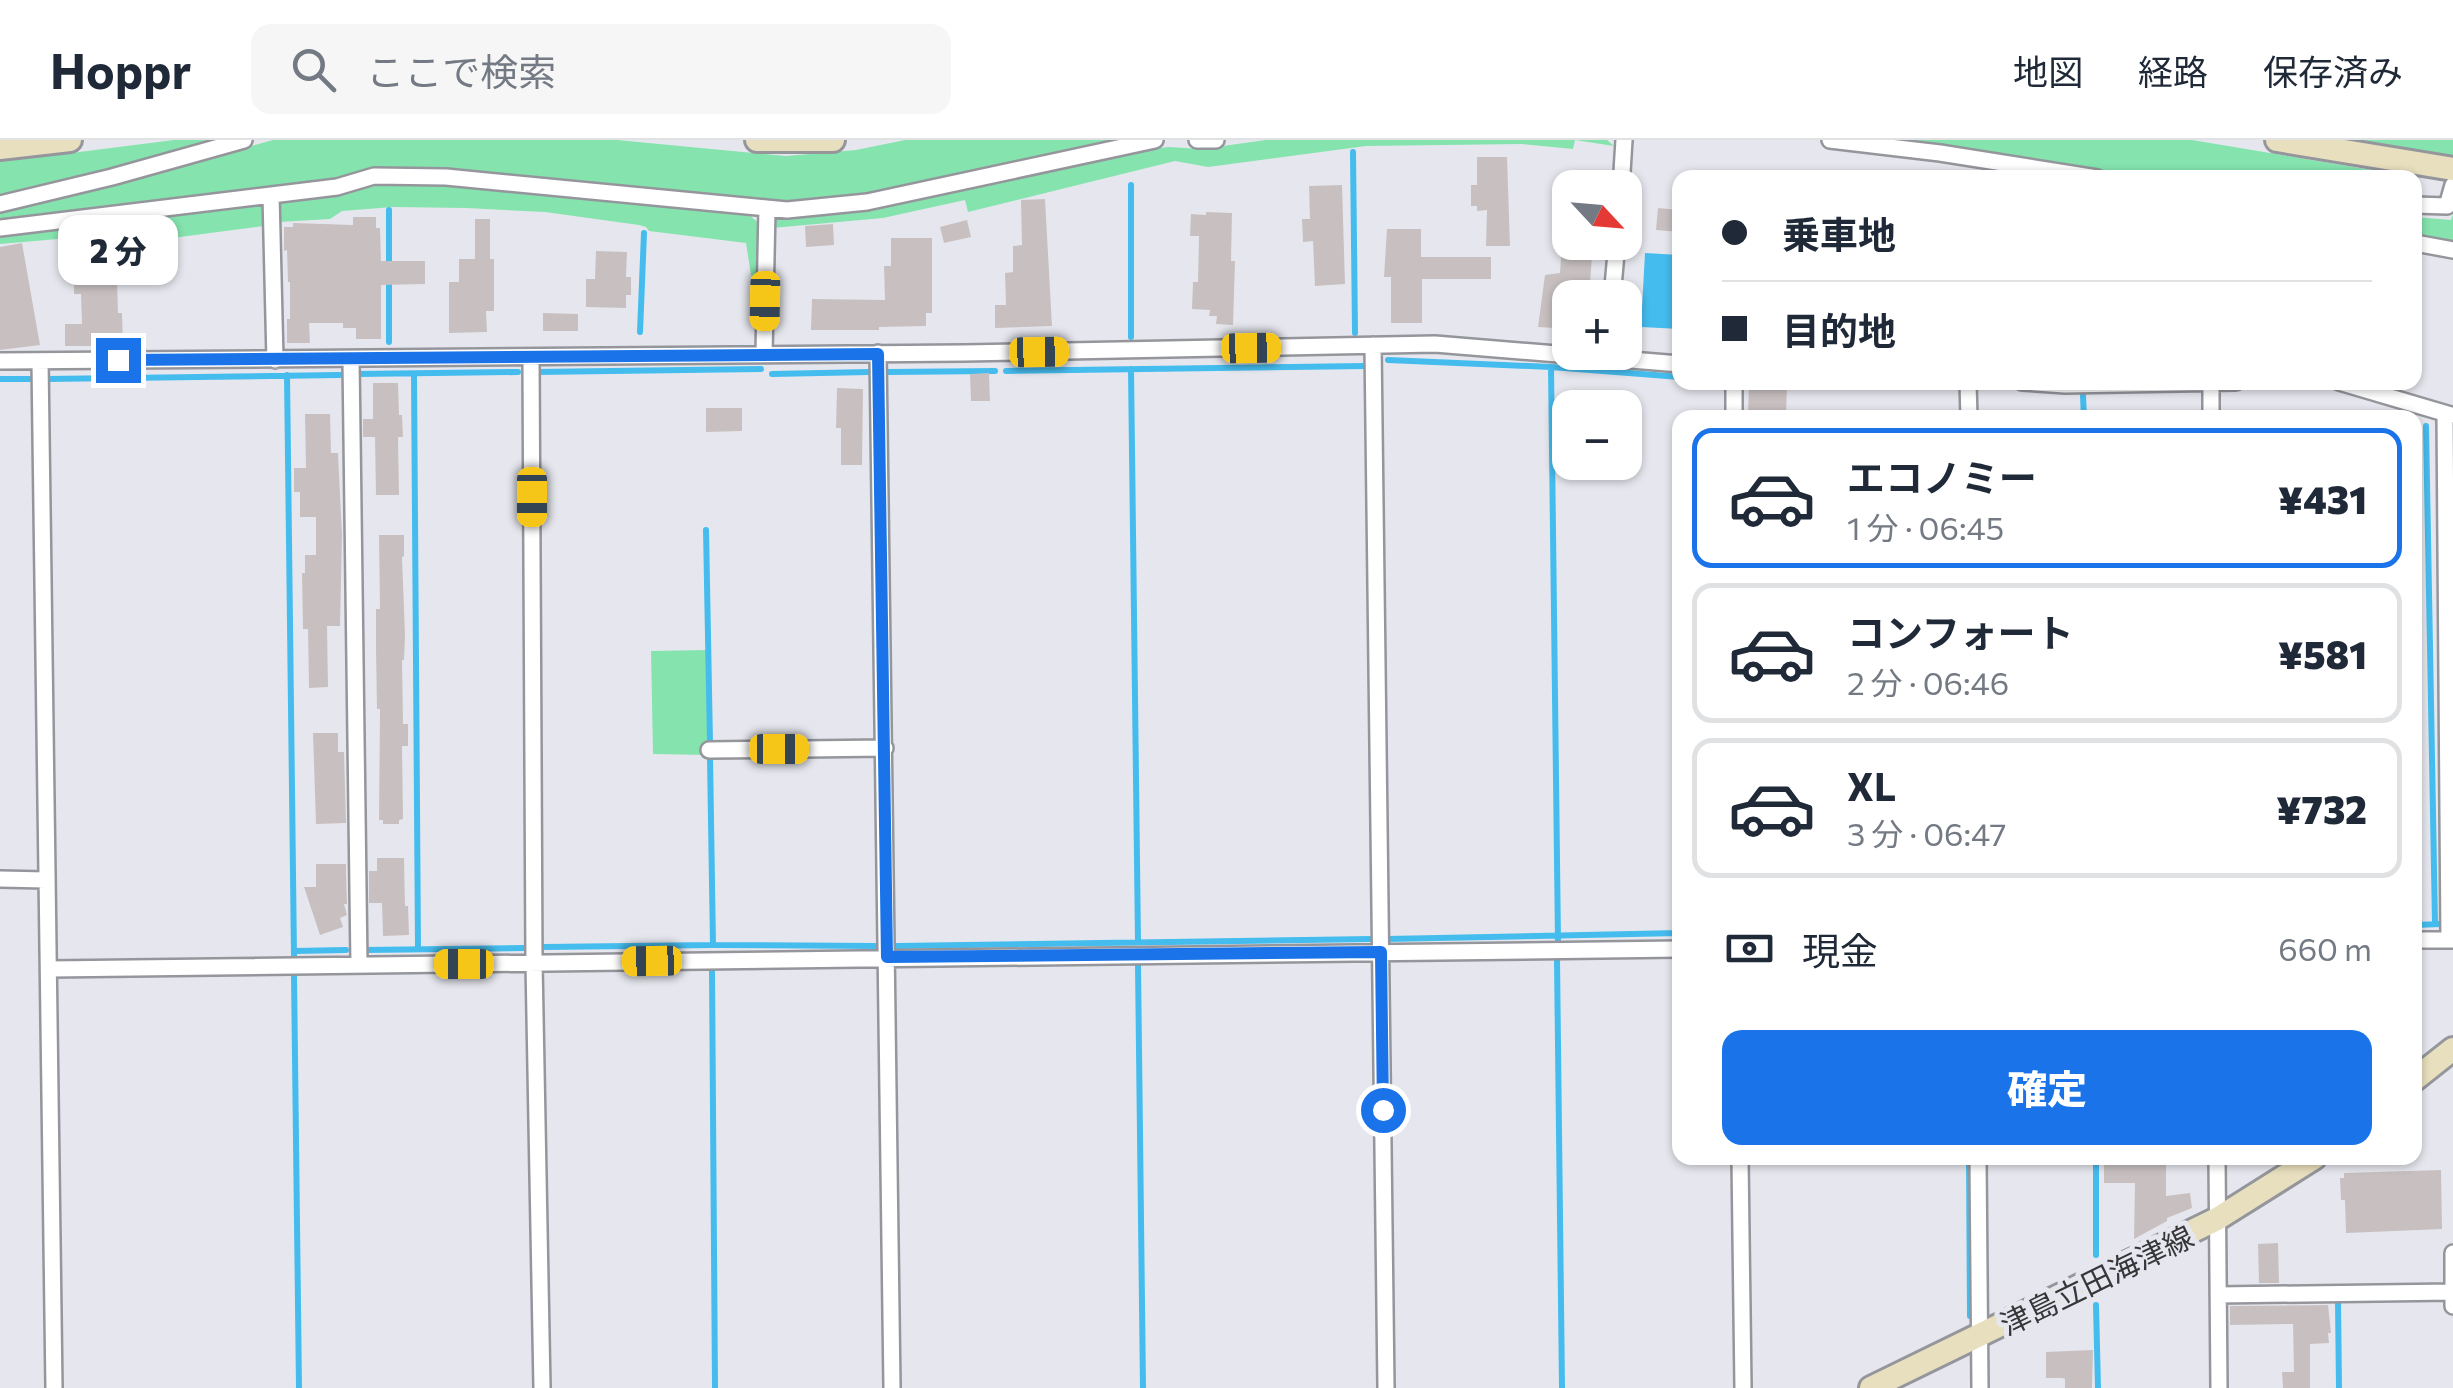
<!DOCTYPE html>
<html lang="ja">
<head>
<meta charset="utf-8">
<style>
  body { margin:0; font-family:Commissioner,"Noto Sans JP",sans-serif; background:#f6f6f7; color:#1f2937; height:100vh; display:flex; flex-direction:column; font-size:38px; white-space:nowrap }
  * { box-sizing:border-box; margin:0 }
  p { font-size:32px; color:#747a83 }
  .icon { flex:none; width:55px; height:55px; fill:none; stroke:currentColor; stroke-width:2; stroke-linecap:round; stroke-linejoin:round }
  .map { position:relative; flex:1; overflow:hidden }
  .drawer { position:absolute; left:1672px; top:270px; width:750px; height:755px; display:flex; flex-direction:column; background:#fff; border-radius:20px; box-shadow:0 2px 8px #0004 }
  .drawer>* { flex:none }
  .top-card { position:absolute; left:1672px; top:30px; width:750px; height:220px; border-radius:20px; box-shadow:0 2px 8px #0004; display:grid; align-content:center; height:220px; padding:0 50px; background:#fff }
  .needle { width:65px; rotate:116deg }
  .buttons { position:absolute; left:1552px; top:30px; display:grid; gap:20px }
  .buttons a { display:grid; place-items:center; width:90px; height:90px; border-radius:20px; background:#fff; box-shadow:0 2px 8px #0004; font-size:50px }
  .end { position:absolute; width:45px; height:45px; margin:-22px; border:12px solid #1a73e8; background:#fff; box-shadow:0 0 0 5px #fff }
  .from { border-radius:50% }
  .bubble { position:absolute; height:70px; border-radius:20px; background:#fff; box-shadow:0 2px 8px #0004; font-size:32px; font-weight:800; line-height:70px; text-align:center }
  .car { position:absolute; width:30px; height:60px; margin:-30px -15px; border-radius:12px; box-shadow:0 0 8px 2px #0007; background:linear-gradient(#f5c518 24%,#345 0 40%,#f5c518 0 76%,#345 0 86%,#f5c518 0) }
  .top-card b { display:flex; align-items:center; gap:35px; height:95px; font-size:38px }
  .top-card b+b { border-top:2px solid #e0e1e3 }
  .top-card i { width:25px; height:25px; background:#1f2937 }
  ul { padding:18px 0 0; list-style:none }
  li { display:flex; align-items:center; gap:30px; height:140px; margin:0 20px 15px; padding:0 30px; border:5px solid #e0e1e3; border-radius:20px }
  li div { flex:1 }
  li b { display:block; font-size:38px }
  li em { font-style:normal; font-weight:800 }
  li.on { border-color:#1a73e8 }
  li>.icon { width:90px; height:90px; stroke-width:1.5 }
  .pay { display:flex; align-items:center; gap:25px; height:110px; padding:0 50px; font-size:38px }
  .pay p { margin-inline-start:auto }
  .primary-button { display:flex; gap:20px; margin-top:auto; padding:20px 50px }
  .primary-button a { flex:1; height:115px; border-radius:20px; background:#1a73e8; color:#fff; font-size:40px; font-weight:800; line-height:115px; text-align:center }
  header { display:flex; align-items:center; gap:60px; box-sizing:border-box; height:140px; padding:0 50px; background:#fff; border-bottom:2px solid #e0e1e3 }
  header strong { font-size:48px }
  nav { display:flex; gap:55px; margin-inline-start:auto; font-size:35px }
  .search { width:700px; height:90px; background:#f6f6f7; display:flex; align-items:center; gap:25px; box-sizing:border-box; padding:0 35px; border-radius:20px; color:#747a83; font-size:38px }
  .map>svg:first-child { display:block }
  .green { fill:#85e4ae }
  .water { fill:#45bcee }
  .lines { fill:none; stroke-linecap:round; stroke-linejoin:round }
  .stream { stroke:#45bcee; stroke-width:6 }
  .building { fill:#c8c0c0 }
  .street-casing { stroke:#94969c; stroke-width:20 }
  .secondary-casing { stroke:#94969c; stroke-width:28 }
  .street { stroke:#fff; stroke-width:15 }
  .secondary { stroke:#e7dfbd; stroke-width:22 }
  .route { stroke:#1a73e8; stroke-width:12 }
  .labels { text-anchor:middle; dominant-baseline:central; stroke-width:10; stroke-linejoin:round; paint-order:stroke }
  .street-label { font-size:30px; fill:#363639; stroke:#e6e7ee }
</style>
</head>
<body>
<header>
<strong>Hoppr</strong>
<div class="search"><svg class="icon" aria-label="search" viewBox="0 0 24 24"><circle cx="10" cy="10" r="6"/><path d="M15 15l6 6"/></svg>ここで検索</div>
<nav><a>地図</a><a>経路</a><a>保存済み</a></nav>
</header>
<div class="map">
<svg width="2453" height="1248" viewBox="0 0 2453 1248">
  <rect width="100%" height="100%" fill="#e6e7ee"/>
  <path class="green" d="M174,0H227L0,58V22Z
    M273,0H617L786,16L856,10L905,0H1124L871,57L797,64L448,32L357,31L322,44L0,81V72L72,56Z
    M1266,0H1607L1614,6L1575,0L1573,9L1522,4L1366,6L1208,27L1175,21L968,72L965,60L883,78L772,88L774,76L873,69L1131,11L1169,7L1201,9Z
    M1887,0H2192L2414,37H2133L1945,6Z
    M2362,0H2453V16L2440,14Z
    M385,44L448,46L748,74L760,84L759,141L751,135L746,103L649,91L646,87L639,85L545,72L466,68L393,67L342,71L330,79L279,82L278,65L283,60L337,54Z
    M256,63L263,66L264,86L157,100L152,93H127L0,104V94Z
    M2453,74V104L2415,97V77L2451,80Z
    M707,510L708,615L653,614L651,511Z"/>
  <path class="water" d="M1645,113L1680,115V189L1641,187Z"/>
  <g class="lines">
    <path class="stream" d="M1353,12L1355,193
      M389,70V202
      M640,192L644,93
      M1131,197V45
      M1388,220L1551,227L1680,237
      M1551,227L1558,802
      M1131,229L1138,802
      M1006,231L1366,226
      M535,232L761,229
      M887,232L995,231
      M358,234L518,232
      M414,234L418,809
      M772,234L869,232
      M287,235L294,816
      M0,239H31
      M46,239L340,235
      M2083,256L2084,278
      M2426,286L2435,784
      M706,390L710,603
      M710,617L713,805
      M2415,785L2440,784
      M1387,799L1680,793
      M897,806L1372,799
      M544,807L713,805L878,806
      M364,810L524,808
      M294,811L346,810
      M1557,819L1562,1248
      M1138,825L1143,1248
      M712,830L715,1248
      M294,835L299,1248
      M1969,1018L1970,1176
      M2096,1018V1115
      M2338,1161L2339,1248
      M2096,1165L2098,1248"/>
  </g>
  <path class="building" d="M1477,17H1507L1510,106H1486L1487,70L1477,71V66H1471V45H1477Z
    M1342,45L1345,144L1315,146L1313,101L1303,102L1302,79H1310L1309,46Z
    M1045,59L1052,186L995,188V165H1006L1005,133L1013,132V106L1022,105L1021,60Z
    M1658,68L1680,70V92L1656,90Z
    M1206,72L1232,73L1231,121H1235L1233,185L1216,184L1217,176H1209L1210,170L1192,169L1193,142H1198L1199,96H1190L1191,74L1206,75Z
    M353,77H376V88H380L381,121H425V144L381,145V199H356V188H343V183H309L310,203H287V179H290V142H288L287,110L284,111V87H293V83L353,85Z
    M475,79H490V119H494V171H486L487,192L449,193V142H459V119H475Z
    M967,80L971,97L944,103L940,87Z
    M833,84L834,105L806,107L805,86Z
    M1387,89H1421V117H1491V139H1422V183H1391V137H1384Z
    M891,98H932V173H926V186L879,187V190H811L812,159L885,160L884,126H891Z
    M1562,102H1593L1589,158H1570V189L1538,187L1545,135L1560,133Z
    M22,103L40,205L0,210V107Z
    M116,108L118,173H122L123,206H65V184H82L81,154H74V137L81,136L80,109Z
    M596,111L627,112L626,137H631V155H626V168L586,167V139H595Z
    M543,173L578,174V191H543Z
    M989,233L990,261H971L970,234Z
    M373,243H398L399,275H402L403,297H398L399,355H376L375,297H363V279H373Z
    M1749,245L1787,246L1786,275L1748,274Z
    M837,248L863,249L862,325H841V288H836Z
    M706,268H742V291L706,292Z
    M305,274H330L331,313H338L342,395L340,486H327L328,547L309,548L308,489H303L302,433H305V415H316V377H300V352H294V328H306Z
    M379,395H404V416L402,417L405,495L404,520H402L403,584H408V606H402L403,679L399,680V684H383V680H379L380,569H377L376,510V469H380Z
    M313,593H338V612H344L346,683L316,684Z
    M377,718H404L405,766H408L409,795L383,796L382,763H369V731H377Z
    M316,724H346V731L347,764H344L347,775L340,778L343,787L320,795L304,747H316Z
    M2104,1018H2166V1056L2190,1053L2192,1068L2167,1078V1081L2134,1099L2135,1043H2104Z
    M2441,1030L2442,1089L2346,1093L2345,1060H2341L2340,1038H2344V1033Z
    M2278,1103L2279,1143H2259L2258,1104Z
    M2328,1165L2331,1193H2328L2329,1203L2310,1204V1248H2283L2282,1232H2294L2293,1184L2230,1185V1166Z
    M2093,1210L2092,1248H2065V1239L2062,1238H2046V1212Z"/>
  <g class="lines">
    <defs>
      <path id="street" d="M1197,0H1216
        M1830,0L1940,13L2097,38
        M1621,48L1624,0
        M271,55L275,220
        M0,64L112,37L244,0
        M2415,65L2447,66L2453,45
        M0,88L337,47L374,36L446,37L787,70L867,62L1155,0
        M2415,103L2453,110
        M1612,158L1617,102
        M1373,205L1386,1248
        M878,213L892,1248
        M764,214L767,68
        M531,217L534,823L542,1248
        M351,220L359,825
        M0,221L964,213L1435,204L1680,224
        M40,221L54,1248
        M1734,242V278
        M1968,242L1969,278
        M2022,242L2065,245L2236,242
        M2339,242L2451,275
        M2211,243V278
        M2445,275L2449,800
        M709,610L885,608
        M0,739L46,740
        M2415,800H2453
        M50,829L1680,809
        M1740,1018L1743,1248
        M1978,1018L1980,1248
        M2217,1018L2219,1248
        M2453,1113V1166
        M2218,1155L2453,1152"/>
      <path id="secondary" d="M757,0H833
        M2277,0L2453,29
        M0,8L70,0
        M2415,939L2453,909
        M1871,1248L2217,1079L2314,1018"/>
    </defs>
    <use href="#street" class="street-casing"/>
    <use href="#secondary" class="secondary-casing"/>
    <use href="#street" class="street"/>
    <use href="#secondary" class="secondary"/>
  </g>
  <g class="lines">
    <path class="route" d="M118,220L878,214L887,817L1381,812L1383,970"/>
  </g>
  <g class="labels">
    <g class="street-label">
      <text transform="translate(2096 1139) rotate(-26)">津島立田海津線</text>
    </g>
  </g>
</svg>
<div class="buttons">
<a><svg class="needle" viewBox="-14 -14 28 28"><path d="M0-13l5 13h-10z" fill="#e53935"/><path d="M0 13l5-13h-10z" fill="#747a83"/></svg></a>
<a>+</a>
<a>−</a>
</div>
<i class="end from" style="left:1383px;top:970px"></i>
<i class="end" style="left:118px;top:220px"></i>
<div class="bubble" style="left:58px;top:75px;width:120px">2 分</div>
<i class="car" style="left:765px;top:161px;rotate:181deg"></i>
<i class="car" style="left:1251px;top:208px;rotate:89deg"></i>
<i class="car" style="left:1039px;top:212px;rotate:89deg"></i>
<i class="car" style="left:532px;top:357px;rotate:180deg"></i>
<i class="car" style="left:779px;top:609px;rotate:90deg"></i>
<i class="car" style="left:652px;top:821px;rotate:269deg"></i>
<i class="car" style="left:464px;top:824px;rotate:270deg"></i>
<div class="top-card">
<b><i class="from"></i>乗車地</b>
<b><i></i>目的地</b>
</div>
<section class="drawer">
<ul>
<li class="on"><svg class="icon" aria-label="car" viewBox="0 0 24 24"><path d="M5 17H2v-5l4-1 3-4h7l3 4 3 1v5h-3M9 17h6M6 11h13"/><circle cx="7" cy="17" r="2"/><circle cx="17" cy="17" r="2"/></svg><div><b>エコノミー</b><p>1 分 · 06:45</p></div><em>¥431</em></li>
<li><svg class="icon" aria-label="car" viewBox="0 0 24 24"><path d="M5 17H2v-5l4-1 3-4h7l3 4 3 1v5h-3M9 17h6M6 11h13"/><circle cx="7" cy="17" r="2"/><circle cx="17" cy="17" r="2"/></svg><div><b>コンフォート</b><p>2 分 · 06:46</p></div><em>¥581</em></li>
<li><svg class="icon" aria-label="car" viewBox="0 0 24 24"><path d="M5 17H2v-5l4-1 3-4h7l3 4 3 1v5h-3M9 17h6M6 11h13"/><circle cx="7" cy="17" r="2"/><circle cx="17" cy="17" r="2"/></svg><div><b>XL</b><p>3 分 · 06:47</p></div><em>¥732</em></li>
</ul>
<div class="pay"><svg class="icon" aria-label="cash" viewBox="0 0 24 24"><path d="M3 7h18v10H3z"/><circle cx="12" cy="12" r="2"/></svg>現金<p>660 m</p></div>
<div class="primary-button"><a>確定</a></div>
</section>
</div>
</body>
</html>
